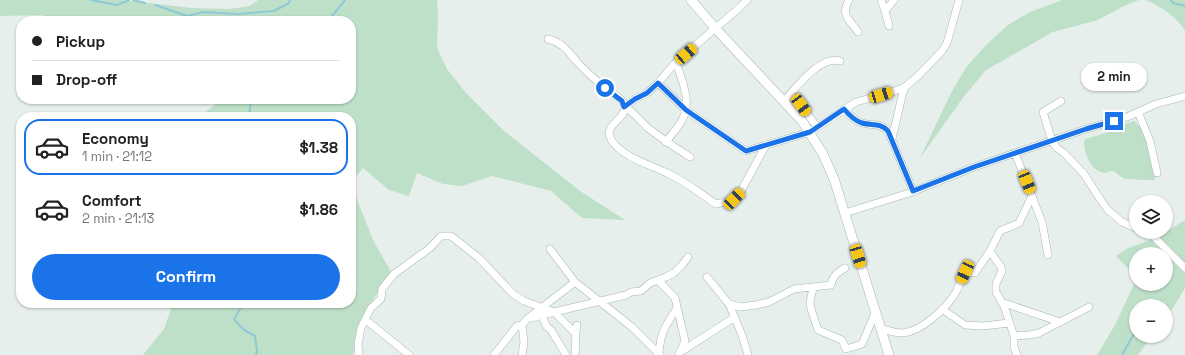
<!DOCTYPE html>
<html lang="en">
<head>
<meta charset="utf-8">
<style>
  body { margin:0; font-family:"Space Grotesk",sans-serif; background:#f2f2f2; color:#222; height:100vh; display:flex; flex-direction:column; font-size:15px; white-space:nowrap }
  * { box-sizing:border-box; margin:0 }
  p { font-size:13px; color:#767676 }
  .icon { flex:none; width:22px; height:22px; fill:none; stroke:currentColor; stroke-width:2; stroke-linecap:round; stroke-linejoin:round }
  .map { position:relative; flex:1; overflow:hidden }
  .side { position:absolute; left:16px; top:112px; width:340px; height:196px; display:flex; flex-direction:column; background:#fff; border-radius:16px; box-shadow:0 1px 3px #0004 }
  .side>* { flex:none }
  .guide { position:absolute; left:16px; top:16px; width:340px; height:88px; border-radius:16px; box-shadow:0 1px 3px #0004; display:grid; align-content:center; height:88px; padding:0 16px; background:#fff }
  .buttons { position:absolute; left:1129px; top:195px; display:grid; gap:8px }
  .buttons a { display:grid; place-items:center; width:44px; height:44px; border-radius:50%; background:#fff; box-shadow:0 1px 3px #0004; font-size:20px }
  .end { position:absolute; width:18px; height:18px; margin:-9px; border:5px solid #1a73e8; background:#fff; box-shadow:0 0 0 2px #fff }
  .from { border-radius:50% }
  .bubble { position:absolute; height:28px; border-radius:14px; background:#fff; box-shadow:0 1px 3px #0004; font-size:13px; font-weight:600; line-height:28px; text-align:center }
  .car { position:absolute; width:12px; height:24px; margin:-12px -6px; border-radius:5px; box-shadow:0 0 3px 1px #0007; background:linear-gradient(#f5c518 24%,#345 0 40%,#f5c518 0 76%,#345 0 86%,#f5c518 0) }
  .guide b { display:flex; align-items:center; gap:14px; height:38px; font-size:15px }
  .guide b+b { border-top:1px solid #e0e0e0 }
  .guide i { width:10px; height:10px; background:#222 }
  ul { padding:7px 0 0; list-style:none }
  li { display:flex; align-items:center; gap:12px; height:56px; margin:0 8px 6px; padding:0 8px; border:2px solid transparent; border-radius:16px }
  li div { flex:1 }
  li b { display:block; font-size:15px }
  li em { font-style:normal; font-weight:600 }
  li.current { border-color:#1a73e8 }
  li>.icon { width:36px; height:36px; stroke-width:1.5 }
  .button { display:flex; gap:8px; margin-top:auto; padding:8px 16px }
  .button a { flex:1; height:46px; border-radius:24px; background:#1a73e8; color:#fff; font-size:16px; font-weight:600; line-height:46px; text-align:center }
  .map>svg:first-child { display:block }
  .green { fill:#bfe0c8 }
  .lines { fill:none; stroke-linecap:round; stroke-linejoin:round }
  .stream { stroke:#8ec9d4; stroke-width:2 }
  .minor-casing { stroke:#a8b8b2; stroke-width:8 }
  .tertiary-casing { stroke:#a8b8b2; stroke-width:10 }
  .minor { stroke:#fff; stroke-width:7 }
  .tertiary { stroke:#fff; stroke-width:9 }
  .route { stroke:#1a73e8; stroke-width:5 }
</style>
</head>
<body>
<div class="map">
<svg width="1185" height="355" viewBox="0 0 1185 355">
  <rect width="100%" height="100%" fill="#e6efeb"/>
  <path class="green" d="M0,0H123L192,8L229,9L250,6L258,0H437L438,16L437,48L447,69L466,93L503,130L580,191L625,220L582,218L551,191L492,176L462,186L443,184L417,173L409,196L389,190L363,168L351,182V117H199L212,107L220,99H351V21H59L43,15L0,16Z
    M1062,0H1139L1124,6L1098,20L1053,32L986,70L965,95L920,158L951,93L967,66L988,43L1008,25L1030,12Z
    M1146,0H1185V31C1178,17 1159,6 1146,0Z
    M1134,121L1145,131L1150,158L1157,176L1154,180C1148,180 1127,180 1123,178C1119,176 1117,172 1113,171C1110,171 1107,173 1104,173C1090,170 1084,153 1084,141L1086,139L1108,132L1124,124Z
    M351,184L373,240L392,274L381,288L370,304L355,339L353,355H143L164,329L173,303H351Z
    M1185,220V288L1167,318L1166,319V306H1136V336H1152L1138,355H1097L1115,325L1136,280V284H1166V254H1136V277L1116,256L1128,248L1156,238Z"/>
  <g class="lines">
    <path class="stream" d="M91,0L117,5L129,0
      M133,0L145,3
      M1171,0L1173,3L1185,6
      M155,5L187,16L203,12L237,14L274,11L289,3L290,0
      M328,21L345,0
      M249,117L251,99
      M241,303L240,309L234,319L244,330L255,336L257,351L256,355
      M1152,306L1156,300
      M1122,355L1136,330"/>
    <defs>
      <path id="minor" d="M849,0C840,15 850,20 858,32
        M881,0L885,11L889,26
        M885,11L894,0
        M548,39C564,43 568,52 578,63C587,73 598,82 608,90C613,94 624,99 625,107C626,120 601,125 612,141C624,158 651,165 669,174C686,182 701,194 716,204C726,202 733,201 740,193L766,145
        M658,83L686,110L746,151L810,132L856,102L892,92L905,87L918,76L942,51L947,43L959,0
        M784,101C796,88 820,55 840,61
        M1061,101L1043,112L1052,141L1057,148L1064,153L1084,174L1100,199L1108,210L1122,222L1136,228
        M801,105L817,127
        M844,109C849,115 855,121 862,123C873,126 879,122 888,131L913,191
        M1138,112L1150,141L1157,173
        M892,139L902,96L905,87
        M666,142C671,135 677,129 681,122C693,103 682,81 676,62
        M1015,153L1042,222L1048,255
        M690,157C676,148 662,139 648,128C640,121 634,112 625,107L635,99L647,93L658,83L676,62L739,8L747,0
        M845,213L909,193L974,167L1086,129L1127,117L1156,104L1185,96
        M1149,232L1185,268
        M550,249L575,282
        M990,251L1001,267L1002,271L996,284V292L1004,306L1014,336V347L1017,355
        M707,277L729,304L742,335L748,355
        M658,280L675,298L685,341L679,355
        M813,288L810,302L811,309L818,330L842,340L846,349L862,344L875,313
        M1001,302L1060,322
        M729,304L740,307L756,305L769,302L794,289L831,285C833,275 837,273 845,268
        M942,309L965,325L983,326L1009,323
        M540,312L547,327L551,330L566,355
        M531,318L554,312L575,333
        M366,320L409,355
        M880,328C887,330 895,333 902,333C921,332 947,308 956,292C959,286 962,279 965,272L975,273L990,251L1000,231L1019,223L1032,196
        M1014,336L1029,335L1039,333L1089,307
        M679,353L735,317
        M359,355L358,344L361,328L371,308L381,299L382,289L394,274L430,248L441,236H451L479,258L513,294L524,301L554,312L626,295L631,292L641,291L650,283L666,277L674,273L682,265L688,257
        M494,355L517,326L522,325
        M522,355L524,342L522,325L527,319L575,282L632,327L660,355
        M575,355C576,345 575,334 577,325
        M657,355L659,354C660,333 666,325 677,308"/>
      <path id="tertiary" d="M691,0L715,28L802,121L823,154L834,179L889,355"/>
    </defs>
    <use href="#minor" class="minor-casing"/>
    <use href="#tertiary" class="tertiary-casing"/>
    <use href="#minor" class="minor"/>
    <use href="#tertiary" class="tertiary"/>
  </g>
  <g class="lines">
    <path class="route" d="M605,88L622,101L624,107L635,99L647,93L658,83L686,110L746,151L810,132L844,109C849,115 855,121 862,123C873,126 879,122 888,131L913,191L974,167L1086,129L1114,121"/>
  </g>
</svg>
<div class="buttons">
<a><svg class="icon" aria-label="layers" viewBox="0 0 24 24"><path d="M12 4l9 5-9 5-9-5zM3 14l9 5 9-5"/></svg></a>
<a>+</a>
<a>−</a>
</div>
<i class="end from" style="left:605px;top:88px"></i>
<i class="end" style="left:1114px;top:121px"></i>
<div class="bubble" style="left:1081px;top:63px;width:66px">2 min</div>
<i class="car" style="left:686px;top:54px;rotate:49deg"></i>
<i class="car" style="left:881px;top:95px;rotate:73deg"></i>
<i class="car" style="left:801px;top:105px;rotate:144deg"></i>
<i class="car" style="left:1027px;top:182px;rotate:158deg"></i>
<i class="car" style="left:734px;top:199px;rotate:44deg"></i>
<i class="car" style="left:858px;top:256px;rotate:163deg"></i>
<i class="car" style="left:965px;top:272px;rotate:205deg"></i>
<div class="guide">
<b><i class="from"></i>Pickup</b>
<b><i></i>Drop-off</b>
</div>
<section class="side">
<ul>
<li class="current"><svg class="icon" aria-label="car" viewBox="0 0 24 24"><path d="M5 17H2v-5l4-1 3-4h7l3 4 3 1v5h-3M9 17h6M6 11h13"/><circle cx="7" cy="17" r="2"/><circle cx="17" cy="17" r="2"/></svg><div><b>Economy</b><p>1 min · 21:12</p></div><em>$1.38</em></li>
<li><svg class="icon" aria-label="car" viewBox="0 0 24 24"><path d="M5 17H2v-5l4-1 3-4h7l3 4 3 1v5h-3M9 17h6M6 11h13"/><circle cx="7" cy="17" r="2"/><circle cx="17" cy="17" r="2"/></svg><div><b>Comfort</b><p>2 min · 21:13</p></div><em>$1.86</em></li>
</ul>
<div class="button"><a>Confirm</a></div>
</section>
</div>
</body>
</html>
